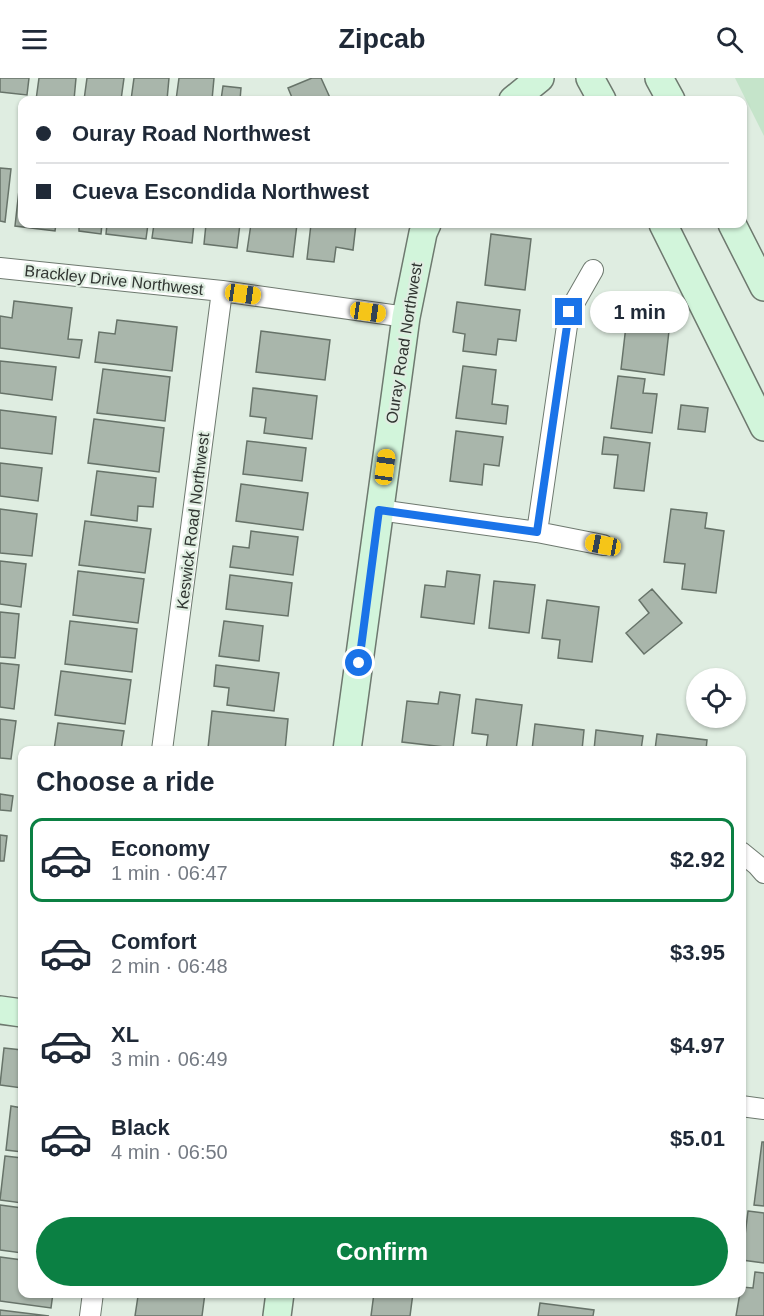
<!DOCTYPE html>
<html lang="en">
<head>
<meta charset="utf-8">
<style>
  body { margin:0; font-family:Helvetica,sans-serif; background:#f6f6f7; color:#1f2937; height:100vh; display:flex; flex-direction:column; font-size:22px; white-space:nowrap }
  * { box-sizing:border-box; margin:0 }
  p { font-size:20px; color:#747a83 }
  .icon { flex:none; width:33px; height:33px; fill:none; stroke:currentColor; stroke-width:2; stroke-linecap:round; stroke-linejoin:round }
  .map { position:relative; flex:1; overflow:hidden }
  .side { position:absolute; left:18px; top:668px; width:728px; height:552px; display:flex; flex-direction:column; background:#fff; border-radius:12px; box-shadow:0 2px 4px #0004 }
  .side>* { flex:none }
  .banner { position:absolute; left:18px; top:18px; width:729px; height:132px; border-radius:12px; box-shadow:0 2px 4px #0004; display:grid; align-content:center; height:132px; padding:0 18px; background:#fff }
  .tools { position:absolute; left:686px; top:590px; display:grid; gap:12px }
  .tools a { display:grid; place-items:center; width:60px; height:60px; border-radius:50%; background:#fff; box-shadow:0 2px 4px #0004; font-size:30px }
  .end { position:absolute; width:27px; height:27px; margin:-14px; border:8px solid #1a73e8; background:#fff; box-shadow:0 0 0 3px #fff }
  .from { border-radius:50% }
  .bubble { position:absolute; height:42px; border-radius:21px; background:#fff; box-shadow:0 2px 4px #0004; font-size:20px; font-weight:600; line-height:42px; text-align:center }
  .car { position:absolute; width:18px; height:36px; margin:-18px -9px; border-radius:8px; box-shadow:0 0 4px 2px #0007; background:linear-gradient(#f5c518 24%,#345 0 40%,#f5c518 0 76%,#345 0 86%,#f5c518 0) }
  .banner b { display:flex; align-items:center; gap:21px; height:57px; font-size:22px }
  .banner b+b { border-top:2px solid #e0e1e3 }
  .banner i { width:15px; height:15px; background:#1f2937 }
  ul { padding:0; list-style:none }
  li { display:flex; align-items:center; gap:18px; height:84px; margin:0 12px 9px; padding:0 6px; border:3px solid transparent; border-radius:12px }
  li div { flex:1 }
  li b { display:block; font-size:22px }
  li em { font-style:normal; font-weight:600 }
  li.active { border-color:#0b8043 }
  li>.icon { width:54px; height:54px; stroke-width:1.5 }
  h2 { padding:0 18px; font-size:27px; line-height:72px }
  .button { display:flex; gap:12px; margin-top:auto; padding:12px 18px }
  .button a { flex:1; height:69px; border-radius:36px; background:#0b8043; color:#fff; font-size:24px; font-weight:600; line-height:69px; text-align:center }
  header { display:flex; justify-content:space-between; align-items:center; height:78px; padding:0 18px; background:#fff; font-size:27px; font-weight:600 }
  .map>svg:first-child { display:block }
  .green { fill:#c5e4ca }
  .building { fill:#a9b6ab; stroke:#677369; stroke-width:1.5 }
  .lines { fill:none; stroke-linecap:round; stroke-linejoin:round }
  .street-casing { stroke:#6e796f; stroke-width:22 }
  .secondary-casing { stroke:#6e796f; stroke-width:30 }
  .street { stroke:#fff; stroke-width:20 }
  .secondary { stroke:#d2f5db; stroke-width:27 }
  .route { stroke:#1a73e8; stroke-width:8 }
  .labels { text-anchor:middle; dominant-baseline:central; stroke-width:4.5; stroke-linejoin:round; paint-order:stroke }
  .street-label { font-size:16px; fill:#303531; stroke:#dfede1 }
</style>
</head>
<body>
<header><svg class="icon" aria-label="menu" viewBox="0 0 24 24"><path d="M4 6h16M4 12h16M4 18h16"/></svg>Zipcab<svg class="icon" aria-label="search" viewBox="0 0 24 24"><circle cx="10" cy="10" r="6"/><path d="M15 15l6 6"/></svg></header>
<div class="map">
<svg width="764" height="1238" viewBox="0 0 764 1238">
  <rect width="100%" height="100%" fill="#dfede1"/>
  <path class="green" d="M735,0H764V58Z"/>
  <path class="building" d="M0,0H29L27,17L0,14Z
    M39,0H76L74,22H36Z
    M87,0H124L121,22H84Z
    M134,0H169L167,22H131Z
    M179,0H214L212,22H176Z
    M312,0H321L331,22H293L288,10Z
    M223,8L241,10L240,22H221Z
    M22,85V146H56L55,153L15,148Z
    M0,90L11,91L5,144L0,143Z
    M79,146H102L101,156L79,153Z
    M107,146H148L146,161L106,156Z
    M154,146H194L192,165L152,160Z
    M206,146H240L237,170L204,166Z
    M251,146H297L293,179L247,173Z
    M311,146H356L353,172L336,169L334,184L307,181Z
    M491,156L531,161L525,212L485,207Z
    M14,223L72,230L68,261L82,262L79,280L0,270V238L12,240Z
    M457,224L520,232L516,263L498,261L496,277L463,273L465,256L453,254Z
    M627,239L670,244L664,297L621,291Z
    M117,242L177,249L172,293L95,284L99,254L115,256Z
    M261,253L330,262L325,302L256,294Z
    M0,283L56,289L52,322L0,315Z
    M463,288L496,292L492,326L508,328L506,346L456,340Z
    M103,291L170,299L165,343L97,335Z
    M618,298L645,301L643,315L657,316L652,355L611,350Z
    M253,310L317,318L312,361L264,355L266,340L250,338Z
    M681,327L708,330L705,354L678,351Z
    M0,332L56,339L52,376L0,370Z
    M94,341L164,350L159,394L88,385Z
    M456,353L503,359L499,388L484,386L482,407L450,403Z
    M604,359L650,365L644,413L614,410L618,377L602,376Z
    M247,363L306,370L302,403L243,396Z
    M0,385L42,390L38,423L0,418Z
    M97,393L156,400L153,429L138,428L137,443L91,437Z
    M241,406L308,415L303,452L236,443Z
    M0,431L37,436L32,478L0,475Z
    M671,431L707,435L705,450L724,453L716,515L682,511L685,486L664,484Z
    M85,443L151,451L145,495L79,487Z
    M251,453L298,459L293,497L230,489L233,468L249,470Z
    M0,483L26,486L21,529L0,526Z
    M78,493L144,501L138,545L73,537Z
    M447,493L480,497L474,546L421,539L425,507L445,509Z
    M230,497L292,505L288,538L226,531Z
    M494,503L535,507L529,555L489,550Z
    M652,511L682,545L644,576L626,555L649,535L639,522Z
    M547,522L599,529L592,584L558,580L560,562L542,560Z
    M0,534L19,536L15,580L0,579Z
    M70,543L137,551L132,594L65,586Z
    M224,543L263,548L259,583L219,578Z
    M0,585L19,587L14,631L0,629Z
    M216,587L279,595L274,633L227,627L229,610L214,608Z
    M61,593L131,602L125,646L55,637Z
    M440,614L460,617L453,670L402,664L407,623L438,626Z
    M476,621L522,627L516,672H486L488,657L472,655Z
    M212,633L288,641L285,672H225L208,670Z
    M0,641L16,643L11,681L0,680Z
    M58,645L124,653L121,672H54Z
    M535,646L584,652L582,672H532Z
    M596,652L643,658L641,672H594Z
    M657,656L707,662L706,672H655Z
    M0,716L13,718L11,733L0,732Z
    M0,757L7,758L4,783H0Z
    M4,970L22,972V1010L0,1007Z
    M11,1028L22,1030V1074L6,1072Z
    M762,1064H764V1128L754,1127Z
    M5,1078L22,1080V1125L0,1122Z
    M0,1127L22,1130V1175L0,1172Z
    M748,1133L764,1135V1185L742,1182Z
    M0,1179L22,1182V1215H53L51,1230L0,1223Z
    M755,1194L764,1195V1238H736L741,1209L753,1210Z
    M141,1215H205L202,1238H135L138,1218Z
    M374,1215H413L410,1238H371Z
    M540,1225L594,1232L593,1238H538Z
    M0,1232L49,1238H0Z"/>
  <g class="lines">
    <defs>
      <path id="street" d="M0,190L222,213L406,239
        M379,432L537,454L603,467
        M537,454L569,234L593,192
        M162,672L222,213
        M741,774L757,787L764,795
        M741,1028L764,1031
        M90,1238L93,1215"/>
      <path id="secondary" d="M590,0L602,22
        M659,0L671,22
        M513,22L540,0
        M663,146L764,349
        M732,146L764,209
        M347,672L406,239L423,155L427,146
        M0,932L22,935
        M277,1238L280,1215"/>
    </defs>
    <use href="#street" class="street-casing"/>
    <use href="#secondary" class="secondary-casing"/>
    <use href="#street" class="street"/>
    <use href="#secondary" class="secondary"/>
  </g>
  <g class="lines">
    <path class="route" d="M359,585L379,432L537,454L569,234"/>
  </g>
  <g class="labels">
    <g class="street-label">
      <text transform="translate(114 202) rotate(6)">Brackley Drive Northwest</text>
      <text transform="translate(404 265) rotate(-81)">Ouray Road Northwest</text>
      <text transform="translate(193 443) rotate(-83)">Keswick Road Northwest</text>
    </g>
  </g>
</svg>
<div class="tools">
<a><svg class="icon" aria-label="locate" viewBox="0 0 24 24"><circle cx="12" cy="12" r="6"/><path d="M12 2v4M12 18v4M2 12h4M18 12h4"/></svg></a>
</div>
<i class="end from" style="left:359px;top:585px"></i>
<i class="end" style="left:569px;top:234px"></i>
<div class="bubble" style="left:590px;top:213px;width:99px">1 min</div>
<i class="car" style="left:243px;top:216px;rotate:98deg"></i>
<i class="car" style="left:368px;top:234px;rotate:98deg"></i>
<i class="car" style="left:385px;top:389px;rotate:8deg"></i>
<i class="car" style="left:603px;top:467px;rotate:281deg"></i>
<div class="banner">
<b><i class="from"></i>Ouray Road Northwest</b>
<b><i></i>Cueva Escondida Northwest</b>
</div>
<section class="side">
<h2>Choose a ride</h2>
<ul>
<li class="active"><svg class="icon" aria-label="car" viewBox="0 0 24 24"><path d="M5 17H2v-5l4-1 3-4h7l3 4 3 1v5h-3M9 17h6M6 11h13"/><circle cx="7" cy="17" r="2"/><circle cx="17" cy="17" r="2"/></svg><div><b>Economy</b><p>1 min · 06:47</p></div><em>$2.92</em></li>
<li><svg class="icon" aria-label="car" viewBox="0 0 24 24"><path d="M5 17H2v-5l4-1 3-4h7l3 4 3 1v5h-3M9 17h6M6 11h13"/><circle cx="7" cy="17" r="2"/><circle cx="17" cy="17" r="2"/></svg><div><b>Comfort</b><p>2 min · 06:48</p></div><em>$3.95</em></li>
<li><svg class="icon" aria-label="car" viewBox="0 0 24 24"><path d="M5 17H2v-5l4-1 3-4h7l3 4 3 1v5h-3M9 17h6M6 11h13"/><circle cx="7" cy="17" r="2"/><circle cx="17" cy="17" r="2"/></svg><div><b>XL</b><p>3 min · 06:49</p></div><em>$4.97</em></li>
<li><svg class="icon" aria-label="car" viewBox="0 0 24 24"><path d="M5 17H2v-5l4-1 3-4h7l3 4 3 1v5h-3M9 17h6M6 11h13"/><circle cx="7" cy="17" r="2"/><circle cx="17" cy="17" r="2"/></svg><div><b>Black</b><p>4 min · 06:50</p></div><em>$5.01</em></li>
</ul>
<div class="button"><a>Confirm</a></div>
</section>
</div>
</body>
</html>
